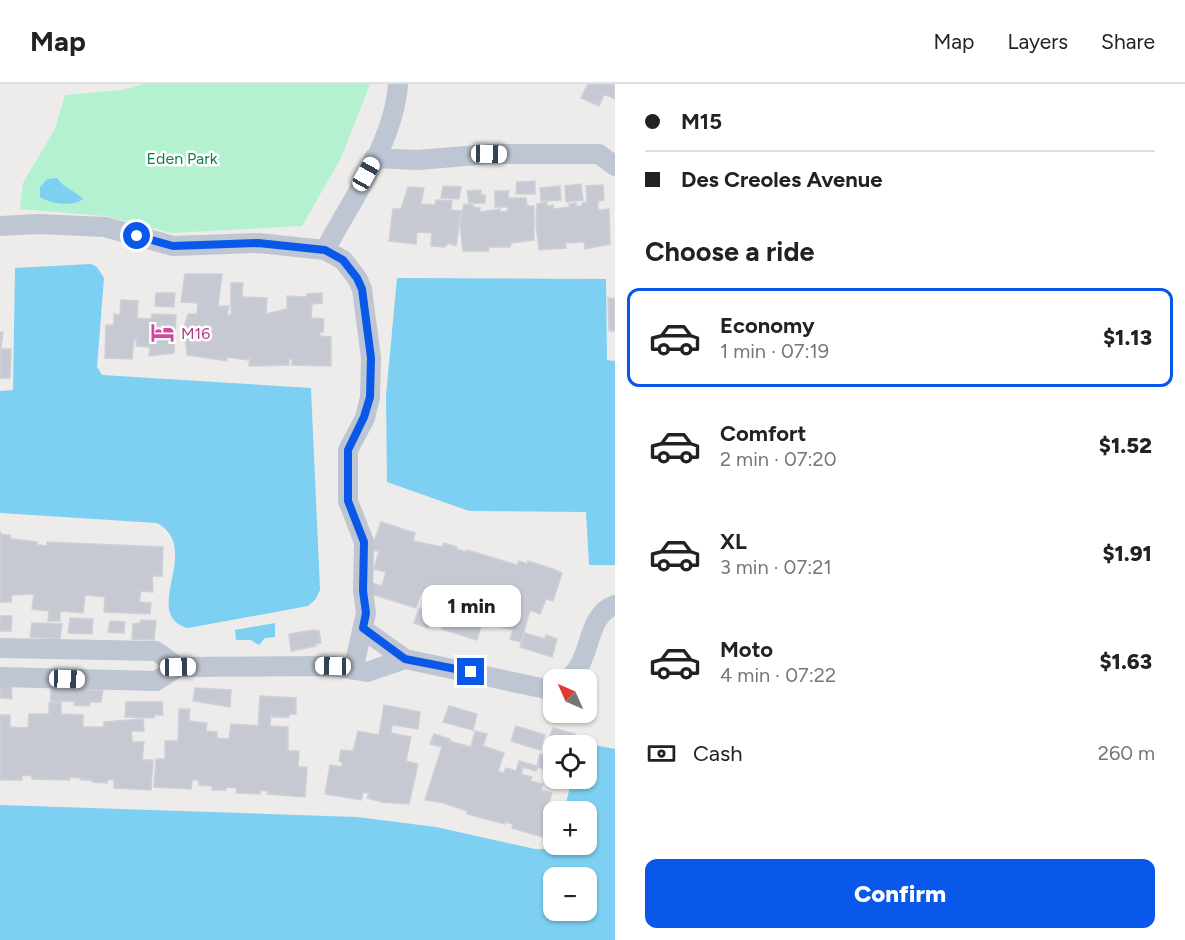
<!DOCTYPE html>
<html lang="en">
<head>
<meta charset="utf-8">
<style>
  body { margin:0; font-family:Figtree,sans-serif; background:#f6f6f6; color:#222; height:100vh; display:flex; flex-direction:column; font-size:22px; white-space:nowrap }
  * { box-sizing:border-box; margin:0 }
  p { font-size:20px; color:#767676 }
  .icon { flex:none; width:33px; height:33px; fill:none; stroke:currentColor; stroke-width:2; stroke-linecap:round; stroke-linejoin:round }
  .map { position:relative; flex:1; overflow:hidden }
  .side { display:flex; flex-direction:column; background:#fff; width:570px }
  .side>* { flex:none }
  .banner { display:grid; align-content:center; height:132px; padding:0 30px; background:#fff }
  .needle { width:39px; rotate:315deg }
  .fabs { position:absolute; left:543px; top:585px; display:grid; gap:12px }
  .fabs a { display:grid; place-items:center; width:54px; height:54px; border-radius:12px; background:#fff; box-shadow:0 2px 4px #0004; font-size:30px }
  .end { position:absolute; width:27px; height:27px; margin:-14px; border:8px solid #0a58e9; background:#fff; box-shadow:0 0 0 3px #fff }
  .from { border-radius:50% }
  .bubble { position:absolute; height:42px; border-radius:12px; background:#fff; box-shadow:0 2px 4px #0004; font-size:20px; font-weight:800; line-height:42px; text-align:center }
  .car { position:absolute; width:18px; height:36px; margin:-18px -9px; border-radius:8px; box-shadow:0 0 4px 2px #0007; background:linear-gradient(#fff 24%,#345 0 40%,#fff 0 76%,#345 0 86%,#fff 0) }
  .banner b { display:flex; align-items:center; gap:21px; height:57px; font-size:22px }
  .banner b+b { border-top:2px solid #e0e0e0 }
  .banner i { width:15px; height:15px; background:#222 }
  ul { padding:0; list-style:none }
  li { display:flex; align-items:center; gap:18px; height:99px; margin:0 12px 9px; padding:0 18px; border:3px solid transparent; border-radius:12px }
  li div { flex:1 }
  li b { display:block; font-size:22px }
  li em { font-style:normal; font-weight:800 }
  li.active { border-color:#0a58e9 }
  li>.icon { width:54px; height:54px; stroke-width:1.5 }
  h2 { padding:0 30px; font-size:27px; line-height:72px }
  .pay { display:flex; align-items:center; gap:15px; height:66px; padding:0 30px; font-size:22px }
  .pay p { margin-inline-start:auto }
  .cta { display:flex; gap:12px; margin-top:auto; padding:12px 30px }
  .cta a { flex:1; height:69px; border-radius:12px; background:#0a58e9; color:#fff; font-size:24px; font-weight:800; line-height:69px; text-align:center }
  header { display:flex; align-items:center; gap:36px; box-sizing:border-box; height:84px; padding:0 30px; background:#fff; border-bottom:2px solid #e0e0e0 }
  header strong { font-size:28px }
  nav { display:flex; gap:33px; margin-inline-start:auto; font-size:21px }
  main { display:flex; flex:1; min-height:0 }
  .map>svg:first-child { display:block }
  .green { fill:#b4f1d1 }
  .water { fill:#7dd0f2; fill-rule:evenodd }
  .building { fill:#c6c9d2; stroke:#ced0d8; stroke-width:1.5 }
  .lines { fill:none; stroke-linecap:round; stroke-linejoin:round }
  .minor { stroke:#bdc6d2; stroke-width:20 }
  .route { stroke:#0a58e9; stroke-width:8 }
  .labels { text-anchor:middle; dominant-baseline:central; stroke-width:5; stroke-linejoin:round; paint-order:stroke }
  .park-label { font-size:16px; fill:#0f7f51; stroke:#fff }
  .hotel-label { font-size:16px; fill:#b23c85; stroke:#fff; text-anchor:start }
</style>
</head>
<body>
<header>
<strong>Map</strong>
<nav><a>Map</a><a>Layers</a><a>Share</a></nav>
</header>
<main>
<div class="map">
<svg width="615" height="856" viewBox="0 0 615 856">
  <rect width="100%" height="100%" fill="#eeebeb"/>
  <path class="green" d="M144,0H370L341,74L302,142L172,149L104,132L20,125L23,99L55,45L65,11L121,6Z"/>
  <path class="water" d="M57,94C65,105 74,106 83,115C73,123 51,120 40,113V103L47,95Z
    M91,180L97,183L104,194L97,283L102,291L311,304L320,506L315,516L308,522L188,544C139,530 204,465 157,439L0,429V307L13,306L15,184Z
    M397,194L606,195L607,276L615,277V481H589L586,428L469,427L387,398L386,312Z
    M275,539V553L265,554L259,561L251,556H236L235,546Z
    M584,659L615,665V856H0V721L357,733L436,743L535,765H547L554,761L586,760V728L564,727L572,695L586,694V662L580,661ZM554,794H586V826H554Z"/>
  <path class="building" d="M588,0H615V15L604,10L599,22L581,14Z
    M535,97V110H516L517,98Z
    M581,100L583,116L566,118L565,102Z
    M603,101L604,116L598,117V126L609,125L610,160L585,165L584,158L565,159L566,164L539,166L536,139L537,120L547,118V122L553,121L554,125L570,123L569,120L576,119V122H582V119L587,118L586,102Z
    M443,102L461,103L459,115L441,114Z
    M560,102L561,116L541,117L540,104Z
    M408,103L424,104L421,120L435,121L436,116L452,117L451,126L461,127L456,162L449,159L444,163L431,162L432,149L417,148L416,160L389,157L393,125H401Z
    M481,106V111H485V119H469L467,107Z
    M495,107H509L508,114H526L527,122H534V156L511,159L510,163H489L488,167H463L460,140L464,120L473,121V123L480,124V128L500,125V128L508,127V123H495Z
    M185,190H222L218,222H229L227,231H231V199H243L242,213L267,214L266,230L287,225V212L306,213L307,210L322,209V219L312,220L311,234L324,235L323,248H320V252L331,253V282L292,281V275H289V281L249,282L250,272L248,276L227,273V277L187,271L184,243L188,230H197L198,219L181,218Z
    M156,209H175L174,223L155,222Z
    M608,214L615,215V247H609Z
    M121,216L138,217L137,234L151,235L152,230L176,231L174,269L149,272L150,263L136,262L137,256L134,255L132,275L105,274L106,241H114V230L120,231Z
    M0,248H3L1,265H11L10,294H0Z
    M381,438L415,449L413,457L442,463L444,459L457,463L456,465L466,468L467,466L517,481L519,477L527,480L528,477L553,485L562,489L553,517L546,515L540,530L530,526L521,558L510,555L513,546L495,541L499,530L473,523L475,520L467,518L463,531L473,533L470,539L447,531L444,539L431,535L440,512L421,509L416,524L368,509L371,499L382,502L386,488L374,485L379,467L371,466Z
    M0,448L2,451H10L11,455L37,458V461L47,462V458L163,463L162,492H152L153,508L141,507L139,518L151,519L150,530L104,528L105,513L85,511L83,529L60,527V537H48L49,527L32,525L34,510L12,511L11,518H0Z
    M419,524L433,529L428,544L414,539Z
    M447,531L481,542L477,556L442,545Z
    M0,532H12L11,547H0Z
    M70,534L93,535L92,550L68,549Z
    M141,536L156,537L154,556L132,555L133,540L140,539Z
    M110,537L125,538L124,549L108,548Z
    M32,539L62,540L60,555L30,553Z
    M313,546L319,547L321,559L316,560V562L291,567L289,550Z
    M525,549L545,555L546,551L557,555L552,573L520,563Z
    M11,599L12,615L0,614V600Z
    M51,600H86L88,606H103L101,618H90L89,622L74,621V617H51Z
    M195,604L231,606L230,623L193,617Z
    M260,612L296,614V630H289V633H273L271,629L270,642L288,643V667H299L298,683H307L305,713L267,710L268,707L261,706L260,710L236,709L237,704L226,703V706H212V702L199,701V696H192L191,705L154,703L156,675H165V657H178L179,625H190L189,637L207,639L206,647L217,648V654L229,655L231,640L258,642Z
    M61,618V630L83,631V643H104V638L143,635L144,647H131L132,654V658H144L142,676H153L151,706L114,704V695L107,696V699L92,698V696H81V694L70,693V696L32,695V692L22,691V696H0V631H10V643L28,644L29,630H49V619Z
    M126,618H162L163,631H155L154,634L125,633Z
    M384,621L420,628L418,645L392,641L391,649L411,653L406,677L418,680L409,720L382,718L367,714L369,709L363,708L361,716L325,710L330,681L342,683V678L339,677L341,666L353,667L358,647L379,651Z
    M449,622L477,630L473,646L443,638Z
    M516,642L545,651L540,666L511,657Z
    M553,644L575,650L571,662L548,657Z
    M475,647L487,650L483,662L504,669L498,687L504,689L506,684L516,687L519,677L537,682L540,670L552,674L547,686L538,683L536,687L523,683L521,690L532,693L530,697L543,700L541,706L552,709L547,725L555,727L546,754L512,744L513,740L505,738V740L467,730V727L444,719L425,716L442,663L430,660L434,650L450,655L449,657L471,663Z"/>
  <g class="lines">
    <path class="minor" d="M374,74L418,76L489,70H599L615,82
      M0,142L38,140L105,143L173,162L258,159L325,166C352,115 394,58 398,0
      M325,166L343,176L357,194L362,205L371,274L370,313L365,334L348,366V417L364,458L363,507L366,529L353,586
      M363,545L405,575L546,605L554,601
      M0,564L156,567L178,583L333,582L367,588L405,575
      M0,593L156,597L178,583
      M565,596C594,581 583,532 615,521"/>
  </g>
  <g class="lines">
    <path class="route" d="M137,152L173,162L258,159L325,166L343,176L357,194L362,205L371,274L370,313L364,333L348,366V417L364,458L363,507L366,529L363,544L405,575L471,588"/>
  </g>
  <defs>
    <symbol id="hotel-bare" viewBox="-9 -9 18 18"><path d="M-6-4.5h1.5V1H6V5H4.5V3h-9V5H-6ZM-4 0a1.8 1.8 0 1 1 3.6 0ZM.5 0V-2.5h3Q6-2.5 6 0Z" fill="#d1479c" stroke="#fff" stroke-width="2.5" paint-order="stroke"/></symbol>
  </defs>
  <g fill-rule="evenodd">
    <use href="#hotel-bare" x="146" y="232" width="33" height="33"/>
  </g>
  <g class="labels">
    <g class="park-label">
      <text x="182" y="74">Eden Park</text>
    </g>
    <g class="hotel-label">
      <text x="181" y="249">M16</text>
    </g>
  </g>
</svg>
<div class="fabs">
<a><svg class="needle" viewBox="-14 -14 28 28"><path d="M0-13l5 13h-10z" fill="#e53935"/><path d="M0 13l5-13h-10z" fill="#767676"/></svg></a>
<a><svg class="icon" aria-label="locate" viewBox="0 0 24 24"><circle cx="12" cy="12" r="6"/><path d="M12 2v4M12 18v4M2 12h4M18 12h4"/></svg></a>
<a>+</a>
<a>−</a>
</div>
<i class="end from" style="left:137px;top:152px"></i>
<i class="end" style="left:471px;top:588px"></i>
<div class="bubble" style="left:422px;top:501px;width:99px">1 min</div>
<i class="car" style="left:489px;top:70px;rotate:91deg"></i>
<i class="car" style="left:366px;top:90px;rotate:29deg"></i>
<i class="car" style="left:333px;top:582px;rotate:271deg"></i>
<i class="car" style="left:178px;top:583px;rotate:89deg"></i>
<i class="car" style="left:67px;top:595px;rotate:92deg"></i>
</div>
<section class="side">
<div class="banner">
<b><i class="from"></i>M15</b>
<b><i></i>Des Creoles Avenue</b>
</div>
<h2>Choose a ride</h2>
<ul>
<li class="active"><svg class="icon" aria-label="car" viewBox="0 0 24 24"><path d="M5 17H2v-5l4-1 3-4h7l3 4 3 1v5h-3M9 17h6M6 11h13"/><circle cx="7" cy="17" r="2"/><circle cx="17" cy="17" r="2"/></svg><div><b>Economy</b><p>1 min · 07:19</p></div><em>$1.13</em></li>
<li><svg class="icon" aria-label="car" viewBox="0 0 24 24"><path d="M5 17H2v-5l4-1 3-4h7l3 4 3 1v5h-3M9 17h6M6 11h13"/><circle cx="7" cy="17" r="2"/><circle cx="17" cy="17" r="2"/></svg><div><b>Comfort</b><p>2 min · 07:20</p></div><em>$1.52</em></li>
<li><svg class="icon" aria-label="car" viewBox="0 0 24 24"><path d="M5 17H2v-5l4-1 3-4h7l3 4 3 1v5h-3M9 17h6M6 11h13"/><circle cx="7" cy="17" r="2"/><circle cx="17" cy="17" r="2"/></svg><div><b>XL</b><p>3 min · 07:21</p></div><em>$1.91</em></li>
<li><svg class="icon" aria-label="car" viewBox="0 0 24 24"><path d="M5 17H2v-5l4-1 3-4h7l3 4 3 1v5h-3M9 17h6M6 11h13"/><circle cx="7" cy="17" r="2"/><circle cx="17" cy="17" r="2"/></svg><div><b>Moto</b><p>4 min · 07:22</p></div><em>$1.63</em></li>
</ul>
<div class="pay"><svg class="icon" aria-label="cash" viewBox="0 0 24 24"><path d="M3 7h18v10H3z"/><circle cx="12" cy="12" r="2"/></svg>Cash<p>260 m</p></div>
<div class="cta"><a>Confirm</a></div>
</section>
</main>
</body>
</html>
